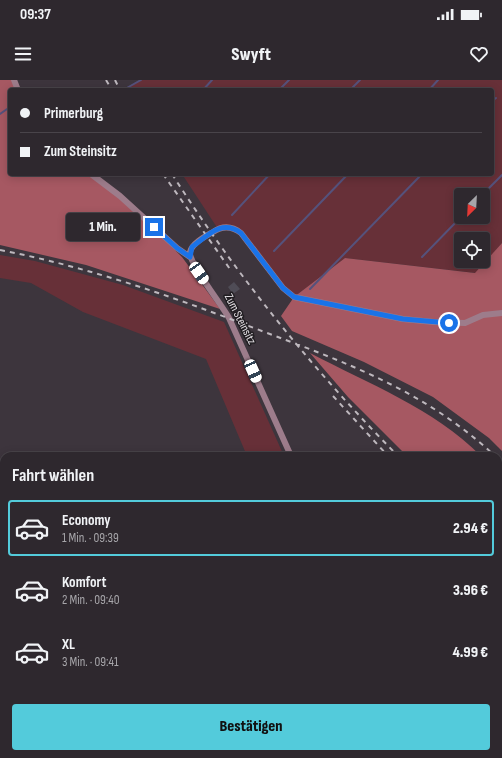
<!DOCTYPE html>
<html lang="de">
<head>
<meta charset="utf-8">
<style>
  body { margin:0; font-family:"Sofia Sans Condensed",sans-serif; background:#363036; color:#f1f3f6; height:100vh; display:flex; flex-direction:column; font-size:15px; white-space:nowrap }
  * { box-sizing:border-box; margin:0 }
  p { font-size:13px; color:#a7a6aa }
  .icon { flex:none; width:22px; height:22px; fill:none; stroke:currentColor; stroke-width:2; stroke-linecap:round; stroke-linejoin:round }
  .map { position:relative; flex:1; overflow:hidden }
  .drawer { position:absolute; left:0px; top:372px; width:502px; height:306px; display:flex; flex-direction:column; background:#2e282e; border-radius:12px 12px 0 0; box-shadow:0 2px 10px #0003,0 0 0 1px #49444a }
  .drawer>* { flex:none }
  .top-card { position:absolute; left:8px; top:8px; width:486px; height:88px; border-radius:4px; box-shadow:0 2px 10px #0003,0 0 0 1px #49444a; display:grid; align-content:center; height:88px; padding:0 12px; background:#2e282e }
  .needle { width:26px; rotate:204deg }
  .buttons { position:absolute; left:454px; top:108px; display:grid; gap:8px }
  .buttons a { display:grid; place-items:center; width:36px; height:36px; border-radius:4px; background:#2e282e; box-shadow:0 2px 10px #0003,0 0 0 1px #49444a; font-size:20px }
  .end { position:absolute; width:18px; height:18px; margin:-9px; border:5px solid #1a73e8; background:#fff; box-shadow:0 0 0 2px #fff }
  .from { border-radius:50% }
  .bubble { position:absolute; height:28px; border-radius:4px; background:#2e282e; box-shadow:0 2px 10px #0003,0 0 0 1px #49444a; font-size:13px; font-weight:800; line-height:28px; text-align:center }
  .car { position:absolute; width:12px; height:24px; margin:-12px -6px; border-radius:5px; box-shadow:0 0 3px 1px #0007; background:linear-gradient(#fff 24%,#345 0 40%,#fff 0 76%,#345 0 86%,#fff 0) }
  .top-card b { display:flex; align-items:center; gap:14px; height:38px; font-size:15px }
  .top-card b+b { border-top:1px solid #49444a }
  .top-card i { width:10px; height:10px; background:#f1f3f6 }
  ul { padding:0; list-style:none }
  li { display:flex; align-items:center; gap:12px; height:56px; margin:0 8px 6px; padding:0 4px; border:2px solid transparent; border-radius:4px }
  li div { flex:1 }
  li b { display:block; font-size:15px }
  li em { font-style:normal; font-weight:800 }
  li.active { border-color:#53cbdb }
  li>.icon { width:36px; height:36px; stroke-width:1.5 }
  h2 { padding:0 12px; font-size:18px; line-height:48px }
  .button { display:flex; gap:8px; margin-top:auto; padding:8px 12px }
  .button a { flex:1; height:46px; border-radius:4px; background:#53cbdb; color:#111; font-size:16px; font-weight:800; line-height:46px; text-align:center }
  .status { display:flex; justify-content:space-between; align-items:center; height:28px; padding:0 20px; background:#2e282e; direction:ltr }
  .status svg { height:11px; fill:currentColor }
  header { display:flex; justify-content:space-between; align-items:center; height:52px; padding:0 12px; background:#2e282e; font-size:18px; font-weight:800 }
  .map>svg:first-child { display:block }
  .green { fill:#673038; fill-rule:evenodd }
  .forest { fill:#a65862 }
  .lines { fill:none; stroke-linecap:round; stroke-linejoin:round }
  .stream { stroke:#55527c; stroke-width:2 }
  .building { fill:#4f4c56 }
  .street { stroke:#9d7c8b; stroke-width:6 }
  .rail { stroke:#beb8be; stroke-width:2; stroke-dasharray:5 5; stroke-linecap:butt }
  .route { stroke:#1a73e8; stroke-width:5 }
  .labels { text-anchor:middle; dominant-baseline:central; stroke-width:3; stroke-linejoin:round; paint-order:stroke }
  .street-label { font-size:12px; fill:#e4dfe4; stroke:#211e22 }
</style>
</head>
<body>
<div class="status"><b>09:37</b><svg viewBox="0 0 49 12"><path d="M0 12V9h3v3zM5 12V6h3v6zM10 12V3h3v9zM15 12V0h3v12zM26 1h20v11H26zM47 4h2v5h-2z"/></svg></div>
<header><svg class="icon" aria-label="menu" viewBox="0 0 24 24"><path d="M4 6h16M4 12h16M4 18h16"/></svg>Swyft<svg class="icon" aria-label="heart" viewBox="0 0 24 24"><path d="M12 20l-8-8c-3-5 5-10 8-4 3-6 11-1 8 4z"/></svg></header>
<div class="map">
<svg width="502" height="678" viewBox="0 0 502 678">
  <rect width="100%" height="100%" fill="#3d353d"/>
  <path class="green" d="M141,0H502V163L476,193L345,178L294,217L234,148L218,149L182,94H492V10H128L127,8ZM461,115H483V137H461ZM461,159H483V181H461Z
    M0,175L35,181L123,205L224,242L284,376H247L206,279L83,232L31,203L0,198Z"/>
  <path class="forest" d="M0,0H14L18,10H10V94H91L120,116L182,177L220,229L86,185L0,165Z
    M502,163V371L489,358L433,317L364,282L292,251L281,236L294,217L345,178L475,193Z
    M310,273C369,304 433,328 481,376H407L348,317Z
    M498,393L502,397V466L498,463Z"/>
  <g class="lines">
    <path class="stream" d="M125,9L141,0
      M203,10L212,0
      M279,10L289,0
      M350,10L360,0
      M429,10L438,0
      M492,21L496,18
      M0,34L10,27
      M482,115L502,95
      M232,135L270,94
      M274,171L348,94
      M422,177L461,137
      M310,209L422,94"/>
  </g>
  <path class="building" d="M234,202L240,209L233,214L228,207Z"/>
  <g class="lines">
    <path class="street" d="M14,0L18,10
      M91,94L120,116L177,168L190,177
      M291,376L229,238C222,225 188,182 190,172C192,163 206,156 213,152C223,145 232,146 241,153L283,208L294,217L403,239L434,242L465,243L483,235L502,233
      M433,674L435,678"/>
    <path class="rail" d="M106,0L112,10
      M115,0L120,10
      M163,94L232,192
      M172,94C237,196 313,290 398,376
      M0,170C88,187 171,216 254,248C344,282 423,309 495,376
      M333,316L388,376
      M498,379L502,382
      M498,470L502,473
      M498,482L502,486
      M498,514L502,517"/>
  </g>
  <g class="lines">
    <path class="route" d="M154,147L177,168L190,177L192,167C208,155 222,139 241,153L283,208L294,217L403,239L449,243"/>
  </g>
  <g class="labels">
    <g class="street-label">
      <text transform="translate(240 239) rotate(63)">Zum Steinsitz</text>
    </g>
  </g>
</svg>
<div class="buttons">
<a><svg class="needle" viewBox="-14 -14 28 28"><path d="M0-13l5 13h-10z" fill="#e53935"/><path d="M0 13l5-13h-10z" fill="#a7a6aa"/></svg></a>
<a><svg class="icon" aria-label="locate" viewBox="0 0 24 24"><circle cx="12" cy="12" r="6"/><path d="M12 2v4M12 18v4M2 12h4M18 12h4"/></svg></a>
</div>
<i class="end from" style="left:449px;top:243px"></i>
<i class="end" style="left:154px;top:147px"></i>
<div class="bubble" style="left:66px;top:133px;width:74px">1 Min.</div>
<i class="car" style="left:199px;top:193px;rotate:145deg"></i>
<i class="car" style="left:253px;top:291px;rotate:156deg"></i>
<div class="top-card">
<b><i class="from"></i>Primerburg</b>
<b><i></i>Zum Steinsitz</b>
</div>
<section class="drawer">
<h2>Fahrt wählen</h2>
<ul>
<li class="active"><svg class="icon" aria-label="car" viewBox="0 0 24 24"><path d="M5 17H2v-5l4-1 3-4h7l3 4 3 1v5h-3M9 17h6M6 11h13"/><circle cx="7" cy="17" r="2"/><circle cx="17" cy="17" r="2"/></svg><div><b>Economy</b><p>1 Min. · 09:39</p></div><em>2.94 €</em></li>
<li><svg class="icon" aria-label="car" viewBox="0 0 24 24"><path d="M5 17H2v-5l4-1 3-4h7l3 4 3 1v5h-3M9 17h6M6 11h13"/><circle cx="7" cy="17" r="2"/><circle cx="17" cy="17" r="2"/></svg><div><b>Komfort</b><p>2 Min. · 09:40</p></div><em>3.96 €</em></li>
<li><svg class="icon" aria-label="car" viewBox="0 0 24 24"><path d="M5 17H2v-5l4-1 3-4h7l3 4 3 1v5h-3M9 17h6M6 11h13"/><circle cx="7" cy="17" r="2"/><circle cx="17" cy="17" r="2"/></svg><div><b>XL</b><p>3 Min. · 09:41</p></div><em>4.99 €</em></li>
</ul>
<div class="button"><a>Bestätigen</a></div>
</section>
</div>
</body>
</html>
